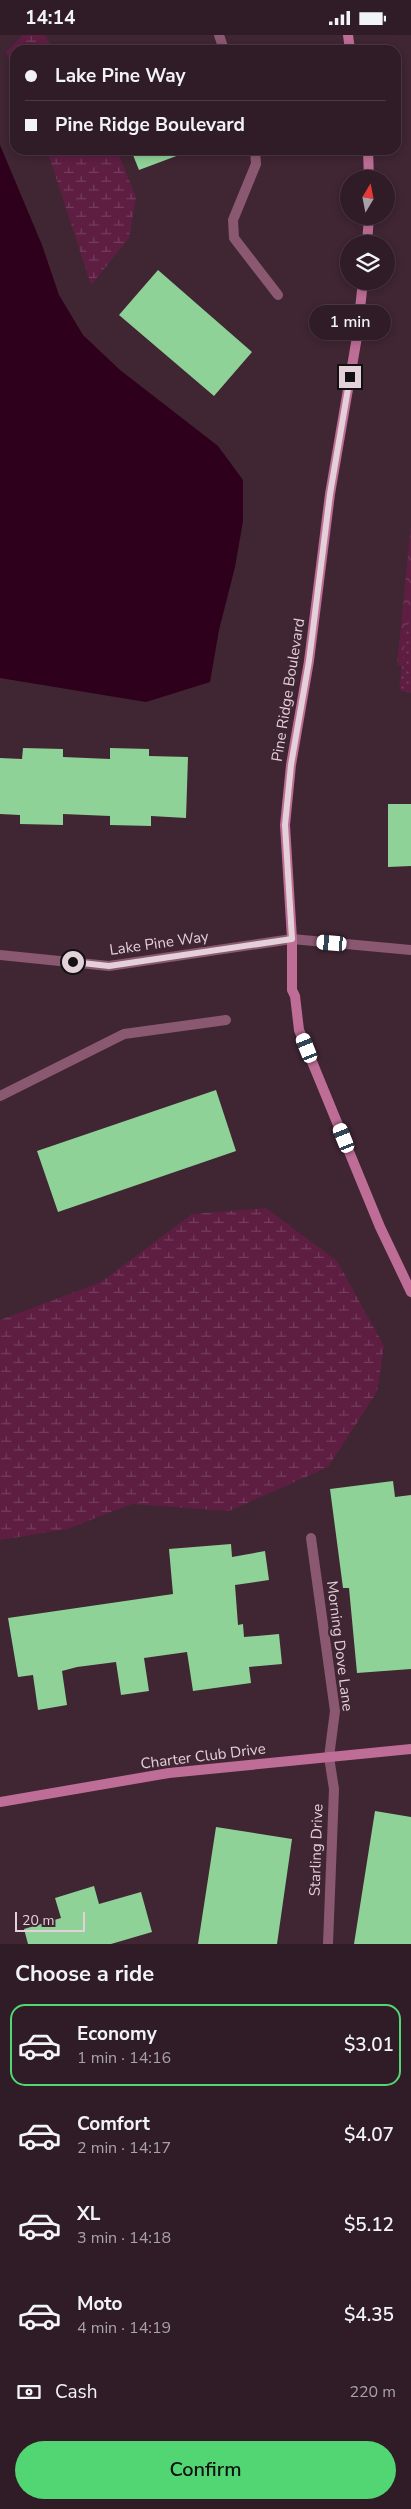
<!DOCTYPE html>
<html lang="en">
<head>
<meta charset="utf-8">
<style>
  body { margin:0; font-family:"Nunito Sans",sans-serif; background:#3c2932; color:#f1f3f6; height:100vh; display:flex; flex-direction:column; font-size:19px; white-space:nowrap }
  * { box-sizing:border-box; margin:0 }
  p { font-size:16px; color:#a8a1a7 }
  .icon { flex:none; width:28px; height:28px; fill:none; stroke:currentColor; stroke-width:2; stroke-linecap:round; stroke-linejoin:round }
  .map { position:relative; height:1909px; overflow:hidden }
  .panel { display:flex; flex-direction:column; background:#301c26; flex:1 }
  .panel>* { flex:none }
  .hud { position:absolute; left:10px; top:10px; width:391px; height:110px; border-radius:15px; box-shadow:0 2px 8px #0003,0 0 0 1px #4b3a43; display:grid; align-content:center; height:110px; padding:0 15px; background:#301c26 }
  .needle { width:32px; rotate:10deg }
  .controls { position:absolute; left:340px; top:135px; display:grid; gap:10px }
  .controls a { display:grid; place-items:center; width:55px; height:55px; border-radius:50%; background:#301c26; box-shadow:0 2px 8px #0003,0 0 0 1px #4b3a43; font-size:25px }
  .scale { position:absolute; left:15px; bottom:12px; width:70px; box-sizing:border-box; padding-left:5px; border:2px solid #e3d0d8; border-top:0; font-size:14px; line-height:18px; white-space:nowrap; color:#e3d0d8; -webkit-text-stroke:4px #402533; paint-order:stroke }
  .end { position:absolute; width:22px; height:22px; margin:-11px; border:6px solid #e3d0d8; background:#111; box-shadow:0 0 0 2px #111 }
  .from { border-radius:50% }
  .bubble { position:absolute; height:35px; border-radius:18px; background:#301c26; box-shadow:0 2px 8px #0003,0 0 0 1px #4b3a43; font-size:16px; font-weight:600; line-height:35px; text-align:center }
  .car { position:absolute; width:15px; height:30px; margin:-15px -8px; border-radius:6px; box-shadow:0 0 4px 1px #0007; background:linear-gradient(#fff 24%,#345 0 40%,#fff 0 76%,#345 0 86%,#fff 0) }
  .hud b { display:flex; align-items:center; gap:18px; height:48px; font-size:19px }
  .hud b+b { border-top:1px solid #4b3a43 }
  .hud i { width:12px; height:12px; background:#f1f3f6 }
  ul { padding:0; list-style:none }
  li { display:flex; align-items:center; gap:15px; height:82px; margin:0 10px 8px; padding:0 5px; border:2px solid transparent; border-radius:15px }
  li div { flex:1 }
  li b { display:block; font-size:19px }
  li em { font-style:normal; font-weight:600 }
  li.selected { border-color:#52d673 }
  li>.icon { width:45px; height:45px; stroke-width:1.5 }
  h2 { padding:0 15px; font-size:22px; line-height:60px }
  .pay { display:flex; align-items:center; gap:12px; height:55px; padding:0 15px; font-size:19px }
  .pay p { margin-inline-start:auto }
  .action { display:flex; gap:10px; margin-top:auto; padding:10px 15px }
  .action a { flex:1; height:58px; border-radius:30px; background:#52d673; color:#111; font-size:20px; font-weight:600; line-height:58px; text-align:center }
  .status { display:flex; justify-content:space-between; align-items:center; height:35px; padding:0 25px; background:#301c26; direction:ltr }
  .status svg { height:14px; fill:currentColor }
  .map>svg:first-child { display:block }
  .forest { fill:url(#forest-crowns) }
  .wetland { fill:url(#wetland-marsh) }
  .park { fill:url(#park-dots) }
  .water { fill:#2e001b }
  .building { fill:#8ed298 }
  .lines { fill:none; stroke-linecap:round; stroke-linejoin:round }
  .street { stroke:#8a5871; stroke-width:10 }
  .secondary { stroke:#bd6d96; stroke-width:10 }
  .route { stroke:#e3d0d8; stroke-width:6 }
  .labels { text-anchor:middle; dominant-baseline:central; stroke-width:5; stroke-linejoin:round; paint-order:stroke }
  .street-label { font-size:15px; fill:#e3d0d8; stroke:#402533 }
</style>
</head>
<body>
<div class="status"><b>14:14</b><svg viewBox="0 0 49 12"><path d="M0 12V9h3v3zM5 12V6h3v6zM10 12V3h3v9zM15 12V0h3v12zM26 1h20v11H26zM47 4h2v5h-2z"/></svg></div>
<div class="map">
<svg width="411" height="1909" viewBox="0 0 411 1909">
  <defs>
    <pattern id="forest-crowns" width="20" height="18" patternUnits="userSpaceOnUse" patternTransform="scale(1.25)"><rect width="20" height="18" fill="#5d1e42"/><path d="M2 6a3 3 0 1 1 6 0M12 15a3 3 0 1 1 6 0" fill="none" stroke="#743e5d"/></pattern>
    <pattern id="wetland-marsh" width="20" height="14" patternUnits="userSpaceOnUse" patternTransform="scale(1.25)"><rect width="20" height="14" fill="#5d1e42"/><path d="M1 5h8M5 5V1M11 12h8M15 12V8" fill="none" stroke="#743e5d"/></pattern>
    <pattern id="park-dots" width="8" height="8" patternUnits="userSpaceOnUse" patternTransform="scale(1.25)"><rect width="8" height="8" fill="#5d1e42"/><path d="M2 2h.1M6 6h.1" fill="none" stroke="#743e5d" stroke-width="1.8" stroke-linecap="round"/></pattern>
  </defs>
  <rect width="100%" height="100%" fill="#402533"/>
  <path class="forest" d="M411,490V634L397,630Z"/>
  <path class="wetland" d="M23,0H45L54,15H15V38L6,17Z
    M47,115H117L136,162L129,203L91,250Z
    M266,1173L337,1226L384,1311L377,1357L328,1432L229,1476L132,1469L67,1494L0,1505V1285L101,1247L192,1179Z"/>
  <path class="park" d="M411,562V658L399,655Z"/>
  <path class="water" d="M0,110L42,210L59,260L83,300L120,335L218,411L243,445V486L235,532L219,595L210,647L146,667L0,643Z"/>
  <path class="building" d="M131,115H186L187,117L139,135Z
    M158,235L252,317L214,361L119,280Z
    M23,713L63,714V722L110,724V713L149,714V721L188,722L186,783L151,781V791L110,790V781L63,779V790L20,789V780L0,779V723L22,724Z
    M388,769H411V831L388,832Z
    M216,1055L236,1116L58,1177L37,1116Z
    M393,1446L395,1462L411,1460V1634L357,1638L349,1553H343L330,1454Z
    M231,1509L232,1522L265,1516L269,1545L235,1550L238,1590L243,1589L244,1602L279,1599L282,1629L249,1632L251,1648L193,1656L187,1617L144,1623L149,1656L121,1660L116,1627L77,1632L62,1636L67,1670L38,1675L33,1640L18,1642L8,1583L173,1559L169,1514Z
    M375,1776L411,1782V1909H354Z
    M216,1792L292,1804L277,1909H198Z
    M94,1851L99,1869L141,1857L152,1897L111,1909H28L24,1894L61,1883L55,1863Z"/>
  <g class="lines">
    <path class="street" d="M219,0L224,15
      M255,115L256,129L233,185L234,203L278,260
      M0,920L109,931L292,904L411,915
      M0,1061L124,999L226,985
      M311,1503L335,1676L329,1722L334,1754L328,1909"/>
    <path class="secondary" d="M348,0L350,15
      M368,115L369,144
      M367,209L369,181
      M363,246L357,302L330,459L309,626L291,730L285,790L292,904V955L295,961L299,995L380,1192L411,1257
      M0,1767L169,1738L411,1714"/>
  </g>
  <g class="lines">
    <path class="route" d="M73,927L109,931L292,904L285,790L291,730L309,626L330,459L350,342"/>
  </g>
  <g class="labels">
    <g class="street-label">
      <text transform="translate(288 655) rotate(-81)">Pine Ridge Boulevard</text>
      <text transform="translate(159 908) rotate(-8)">Lake Pine Way</text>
      <text transform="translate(340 1611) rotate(83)">Morning Dove Lane</text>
      <text transform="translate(203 1721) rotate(-7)">Charter Club Drive</text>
      <text transform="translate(316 1815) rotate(-88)">Starling Drive</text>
    </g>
  </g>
</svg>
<div class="controls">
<a><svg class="needle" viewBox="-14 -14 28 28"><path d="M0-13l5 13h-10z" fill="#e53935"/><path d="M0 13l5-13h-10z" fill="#a8a1a7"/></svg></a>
<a><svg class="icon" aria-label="layers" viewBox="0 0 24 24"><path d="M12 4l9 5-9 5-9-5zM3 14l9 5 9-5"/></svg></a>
</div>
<div class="scale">20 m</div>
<i class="end from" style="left:73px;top:927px"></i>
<i class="end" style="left:350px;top:342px"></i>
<div class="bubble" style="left:309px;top:270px;width:82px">1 min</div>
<i class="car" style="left:332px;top:908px;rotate:275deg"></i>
<i class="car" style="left:307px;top:1013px;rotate:338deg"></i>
<i class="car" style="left:344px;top:1103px;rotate:338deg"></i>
<div class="hud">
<b><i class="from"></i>Lake Pine Way</b>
<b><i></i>Pine Ridge Boulevard</b>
</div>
</div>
<section class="panel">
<h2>Choose a ride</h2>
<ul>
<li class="selected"><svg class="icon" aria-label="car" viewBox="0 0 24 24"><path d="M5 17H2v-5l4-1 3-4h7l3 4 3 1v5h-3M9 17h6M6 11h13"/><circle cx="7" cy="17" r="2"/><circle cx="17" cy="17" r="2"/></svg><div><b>Economy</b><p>1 min · 14:16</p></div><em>$3.01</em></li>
<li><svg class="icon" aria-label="car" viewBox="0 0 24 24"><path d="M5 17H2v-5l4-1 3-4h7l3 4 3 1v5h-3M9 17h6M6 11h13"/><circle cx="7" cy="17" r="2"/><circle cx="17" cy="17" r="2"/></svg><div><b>Comfort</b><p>2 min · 14:17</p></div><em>$4.07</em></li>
<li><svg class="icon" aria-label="car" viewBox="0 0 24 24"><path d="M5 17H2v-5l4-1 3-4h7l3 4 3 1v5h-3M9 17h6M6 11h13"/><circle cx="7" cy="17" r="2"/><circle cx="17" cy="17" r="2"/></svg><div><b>XL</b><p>3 min · 14:18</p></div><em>$5.12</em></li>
<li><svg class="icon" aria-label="car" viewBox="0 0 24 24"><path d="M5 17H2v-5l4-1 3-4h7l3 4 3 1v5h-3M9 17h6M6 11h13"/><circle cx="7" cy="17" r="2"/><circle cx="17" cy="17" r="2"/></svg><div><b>Moto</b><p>4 min · 14:19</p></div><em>$4.35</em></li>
</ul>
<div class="pay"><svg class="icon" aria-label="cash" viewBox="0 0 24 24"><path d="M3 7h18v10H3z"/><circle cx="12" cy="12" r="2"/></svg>Cash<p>220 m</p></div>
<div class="action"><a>Confirm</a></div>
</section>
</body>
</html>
